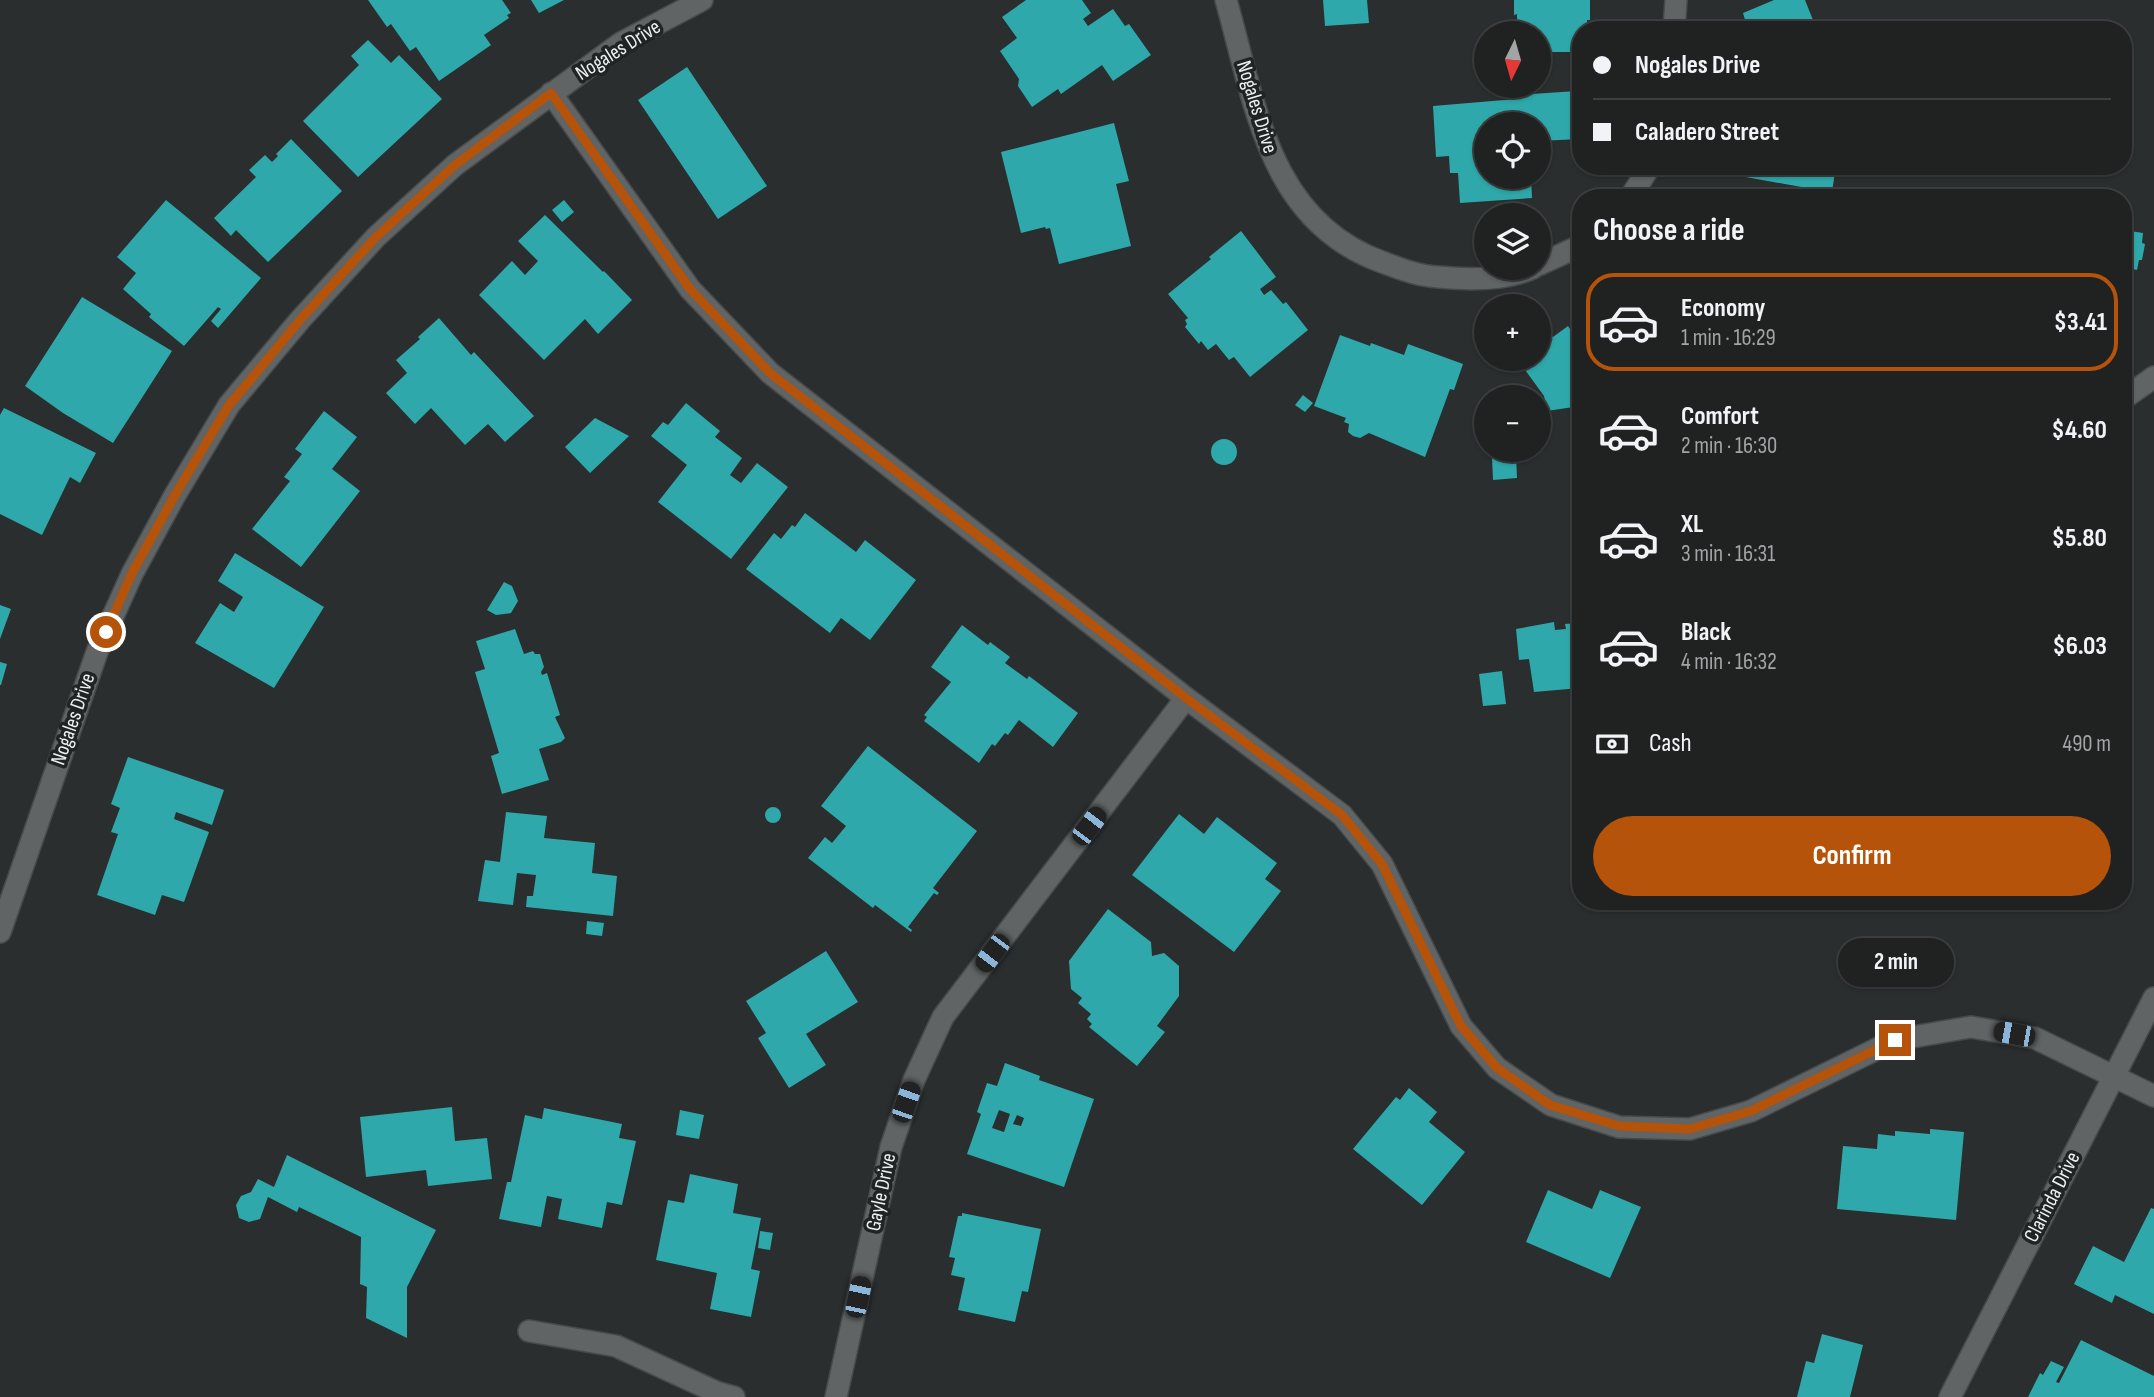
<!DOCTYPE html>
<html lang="en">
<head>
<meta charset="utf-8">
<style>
  body { margin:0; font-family:"Sofia Sans Condensed",sans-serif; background:#2d2f2f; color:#f1f3f6; height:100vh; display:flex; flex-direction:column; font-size:26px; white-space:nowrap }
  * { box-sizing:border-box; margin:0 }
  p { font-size:23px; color:#a2a4a5 }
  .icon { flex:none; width:38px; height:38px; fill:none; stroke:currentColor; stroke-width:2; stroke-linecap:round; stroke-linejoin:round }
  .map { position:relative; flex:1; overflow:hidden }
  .side { position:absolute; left:1572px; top:189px; width:560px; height:721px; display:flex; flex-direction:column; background:#202222; border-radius:28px; box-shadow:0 2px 5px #0004,0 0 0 2px #3d3f40 }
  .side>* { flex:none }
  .hud { position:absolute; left:1572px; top:21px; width:560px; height:154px; border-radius:28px; box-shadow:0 2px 5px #0004,0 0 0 2px #3d3f40; display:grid; align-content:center; height:154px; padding:0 21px; background:#202222 }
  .needle { width:46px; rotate:185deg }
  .buttons { position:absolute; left:1474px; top:21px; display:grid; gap:14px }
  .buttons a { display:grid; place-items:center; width:77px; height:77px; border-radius:50%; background:#202222; box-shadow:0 2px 5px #0004,0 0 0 2px #3d3f40; font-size:35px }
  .end { position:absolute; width:32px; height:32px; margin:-16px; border:9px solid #b45309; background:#fff; box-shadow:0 0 0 4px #fff }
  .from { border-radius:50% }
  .bubble { position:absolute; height:49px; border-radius:24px; background:#202222; box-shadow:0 2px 5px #0004,0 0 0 2px #3d3f40; font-size:23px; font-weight:700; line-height:49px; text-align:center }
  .car { position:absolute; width:21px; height:42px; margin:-21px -10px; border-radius:9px; box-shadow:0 0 5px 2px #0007; background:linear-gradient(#222 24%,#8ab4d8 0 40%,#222 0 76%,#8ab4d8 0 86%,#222 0) }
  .hud b { display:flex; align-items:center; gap:24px; height:66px; font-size:26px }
  .hud b+b { border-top:2px solid #3d3f40 }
  .hud i { width:18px; height:18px; background:#f1f3f6 }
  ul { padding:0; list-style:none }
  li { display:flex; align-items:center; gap:21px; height:98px; margin:0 14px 10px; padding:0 7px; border:4px solid transparent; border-radius:28px }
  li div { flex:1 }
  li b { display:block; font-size:26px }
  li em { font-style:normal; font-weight:700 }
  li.current { border-color:#b45309 }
  li>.icon { width:63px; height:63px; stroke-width:1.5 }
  h2 { padding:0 21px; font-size:32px; line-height:84px }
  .pay { display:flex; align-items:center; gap:18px; height:77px; padding:0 21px; font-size:26px }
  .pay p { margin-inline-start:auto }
  .button { display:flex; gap:14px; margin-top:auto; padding:14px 21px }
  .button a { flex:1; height:80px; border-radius:42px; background:#b45309; color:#fff; font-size:28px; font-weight:700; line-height:80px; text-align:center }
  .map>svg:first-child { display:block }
  .building { fill:#2ea8aa; fill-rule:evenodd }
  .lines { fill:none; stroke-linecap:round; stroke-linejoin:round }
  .street-casing { stroke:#474a4a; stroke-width:24 }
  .street { stroke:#606464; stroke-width:21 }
  .route { stroke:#b45309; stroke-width:9 }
  .labels { text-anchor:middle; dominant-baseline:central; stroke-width:7; stroke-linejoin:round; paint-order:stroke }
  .street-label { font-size:21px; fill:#edf0f0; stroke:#212424 }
</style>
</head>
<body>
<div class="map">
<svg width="2154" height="1397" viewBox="0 0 2154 1397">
  <rect width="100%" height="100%" fill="#2a2e2e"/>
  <path class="building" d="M368,0H502L511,13L507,15L509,18L484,35L491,45L439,81L416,47L410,51L391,24L387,27Z
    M531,0H564L539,13Z
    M1026,0H1082L1091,13L1083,19L1088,26L1113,9L1125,26L1129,24L1151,55L1113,81L1102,65L1061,94L1058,89L1032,107L1018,86L1019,79L1000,51L1017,38L1002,17Z
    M1323,0H1367L1369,23L1325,26Z
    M1514,0H1590V20H1587V30H1580V52H1538V33H1517V14L1514,15Z
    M1774,0H1805L1817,30H1748L1743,13Z
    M368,40L391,63L399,55L442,99L358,177L303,121L359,65L351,56Z
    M687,67L767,186L718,219L638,100Z
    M1577,91L1580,139L1539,141L1538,124H1486V177H1531L1532,198L1460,203L1458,173H1450L1449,156L1436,157L1433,106L1516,99V95Z
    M1114,123L1129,181L1116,184L1131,246L1059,264L1050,228L1046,229L1045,227L1021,233L1001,152Z
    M291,139L342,191L268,262L236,230L231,236L214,218L256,177L249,170L265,155L272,162L278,156L276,154Z
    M1742,166H1836L1831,198H1814L1807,188L1740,176Z
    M166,200L261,278L218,328L211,321L221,309L218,307L184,346L149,317L151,314L123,289L136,273L117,257Z
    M564,200L574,212L562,222L552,210Z
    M545,215L603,272L604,271L632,300L598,334L585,319L544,360L479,295L512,261L525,275L538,261L518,241Z
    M2123,230L2143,233L2142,243L2145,244L2142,260H2139L2137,270L2123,267Z
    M1241,231L1276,277L1260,289L1264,295L1271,290L1283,304L1286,302L1308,330L1250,377L1234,357L1229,360L1216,344L1208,350L1201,341L1199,344L1185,327L1187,324L1185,320L1188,318L1168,294L1211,259L1209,257Z
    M82,297L172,351L113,443L63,413L25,386Z
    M439,318L471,355L474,352L534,416L505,442L488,424L465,445L431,408L415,424L386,393L407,373L396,360L420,339L418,337Z
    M1568,326L1580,344V406L1547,411L1544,396L1517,359H1538V343L1551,334L1553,337Z
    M1340,335L1370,346L1371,343L1404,355L1408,344L1463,364L1454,390L1450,389L1425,457L1369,433L1360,438L1353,436L1348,432L1349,424L1344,422L1346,418L1314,406Z
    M1303,395L1313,403L1305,412L1295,405Z
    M686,403L720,431L715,437L742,458L730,475L741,483L757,463L788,487L731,559L658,502L687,465L651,436L663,422L668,425Z
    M4,408L96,453L80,483L70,477L42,535L0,514V415Z
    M324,411L357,437L332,469L360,491L301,567L252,529L290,481L284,477L302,454L295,449Z
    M595,418L629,436L590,473L565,447Z
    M1211 452a13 13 0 1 1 26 0a13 13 0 1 1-26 0Z
    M1516,455L1517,478L1493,480L1492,457Z
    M805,513L856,552L865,540L916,580L870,640L841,618L830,633L746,569L774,533L781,539L792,525L795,527Z
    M235,553L324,607L274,688L195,643L220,603L234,612L243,597L218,581Z
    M504,582L512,586L518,601L511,613L496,615L487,610Z
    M0,605L11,609L0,639Z
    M1580,609V688L1534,692L1529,659L1519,660L1516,629L1554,622L1555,630L1566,629L1565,624L1577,623L1575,610Z
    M962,625L988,645L990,642L1010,657L1005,663L1027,679L1029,676L1078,713L1053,747L1019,720L1008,735L1005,733L995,746L992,744L979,763L924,721L927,717L924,715L951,682L931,667Z
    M515,629L524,654L533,651L535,654H540L544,667L541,672L542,675L547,673L560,715L555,717L565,738L561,742L539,749L549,780L502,794L491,756L499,753L475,672L485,669L476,641Z
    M0,662L7,664L1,685H0Z
    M1502,671L1506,704L1483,706L1479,674Z
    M868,746L977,831L933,888L939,893L937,895L934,893L908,927L912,930L911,932L875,905L873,908L808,858L825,837L832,843L846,826L821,806Z
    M128,757L224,790L212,825L176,812L174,819L209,832L184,902L162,895L155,915L97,895L118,834L111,832L120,808L111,804Z
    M765 815a8 8 0 1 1 16 0a8 8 0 1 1-16 0Z
    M506,812L547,816L544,838L595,843L592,873L617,876L613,916L526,907L527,896H533L536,875L517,873L513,905L478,901L485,860L500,862Z
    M1179,814L1204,834L1217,817L1277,863L1265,879L1281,891L1234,952L1132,875Z
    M1108,909L1151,942L1152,956L1164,953L1179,966V996L1157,1026L1165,1032L1137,1066L1089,1027L1092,1024L1087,1019L1091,1014L1078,1003L1082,998L1071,989L1069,961Z
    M587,921L604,923L602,936L586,934Z
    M826,951L858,1002L806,1034L826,1065L789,1088L758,1038L766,1033L746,1001Z
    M1005,1063L1040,1076L1039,1080L1094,1099L1064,1187L967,1154L981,1114L977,1112L987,1083L997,1086ZM999,1110L1010,1114L1004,1132L992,1128ZM1017,1115L1024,1118L1021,1126L1013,1124Z
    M1409,1088L1437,1112L1429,1122L1465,1152L1422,1205L1353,1149L1396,1097L1400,1100Z
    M452,1107L455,1141L487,1138L492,1179L428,1186L426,1170L366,1177L360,1117Z
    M544,1108L622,1124L619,1138L636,1141L622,1205L607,1202L602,1228L558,1219L562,1199L547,1196L541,1227L499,1219L507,1182H511L525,1115L542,1119Z
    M680,1110L704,1115L699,1139L676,1135Z
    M1930,1129L1964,1132L1956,1220L1837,1209L1843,1146L1877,1149L1878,1134L1895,1136V1131L1930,1134Z
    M287,1155L436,1230L407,1287V1338L366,1318L367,1287L360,1284L361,1237L299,1207L297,1212L268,1197L260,1219L249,1222L239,1218L236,1205L241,1196L251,1192L258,1179L274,1187Z
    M690,1174L738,1184L733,1213L761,1218L751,1269L760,1271L751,1317L710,1309L717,1273L656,1260L668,1200L684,1203Z
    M1548,1190L1592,1209L1600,1190L1641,1207L1610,1278L1526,1242Z
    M2151,1208L2154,1209V1314L2115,1295L2112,1303L2074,1284L2093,1246L2124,1262Z
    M962,1213L1041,1229L1028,1292L1022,1291L1015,1322L958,1310L965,1278L951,1275L955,1258L949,1257L958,1216H962Z
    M760,1231L773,1233L770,1250L758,1248Z
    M1822,1334L1863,1345L1850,1397H1797L1806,1361L1814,1363Z
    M2081,1340L2154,1376V1397H2028L2040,1373L2043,1375L2051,1361L2064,1367L2056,1382L2059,1383Z"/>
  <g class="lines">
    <defs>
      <path id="street" d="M1226,0C1255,102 1268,221 1382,262C1401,269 1418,276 1438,277C1468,280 1504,281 1533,268
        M1674,30L1676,0
        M551,93L690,289L770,373L1186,698L1342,815L1382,864L1461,1026L1497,1068L1551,1105L1619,1127L1690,1129L1751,1111L1895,1040L1971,1027L2035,1038L2154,1096
        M1630,198L1650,166
        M1538,265L1580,246
        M2123,399L2154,377
        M0,932L97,652L132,574L175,495L229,405L300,320L376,237L455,165L621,43L702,0
        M529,1331L616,1346L716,1392L734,1397
        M836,1397L891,1147L914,1080L943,1017L1186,698
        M1950,1397L2154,998"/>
    </defs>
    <use href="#street" class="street-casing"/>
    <use href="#street" class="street"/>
  </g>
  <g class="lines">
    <path class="route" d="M106,632L132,573L175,495L229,405L247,384L300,320L376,237L455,165L551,93L690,289L770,373L1186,698L1342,815L1382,864L1461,1026L1497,1068L1550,1105L1619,1126L1690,1129L1751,1111L1895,1040"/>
  </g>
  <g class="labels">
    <g class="street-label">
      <text transform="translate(618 50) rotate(-32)">Nogales Drive</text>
      <text transform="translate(1257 107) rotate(73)">Nogales Drive</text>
      <text transform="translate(73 719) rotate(-71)">Nogales Drive</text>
      <text transform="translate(881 1192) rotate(-78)">Gayle Drive</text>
      <text transform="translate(2052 1197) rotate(-63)">Clarinda Drive</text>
    </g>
  </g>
</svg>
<div class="buttons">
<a><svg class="needle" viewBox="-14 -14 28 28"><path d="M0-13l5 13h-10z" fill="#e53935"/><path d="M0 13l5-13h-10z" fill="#a2a4a5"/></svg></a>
<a><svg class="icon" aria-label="locate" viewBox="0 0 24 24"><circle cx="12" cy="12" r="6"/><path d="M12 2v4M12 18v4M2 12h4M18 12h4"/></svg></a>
<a><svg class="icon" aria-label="layers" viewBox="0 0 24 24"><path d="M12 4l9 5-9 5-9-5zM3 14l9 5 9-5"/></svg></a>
<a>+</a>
<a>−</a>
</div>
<i class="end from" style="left:106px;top:632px"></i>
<i class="end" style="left:1895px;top:1040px"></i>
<div class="bubble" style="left:1838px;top:938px;width:116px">2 min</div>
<i class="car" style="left:1089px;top:826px;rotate:37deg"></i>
<i class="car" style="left:992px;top:953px;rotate:217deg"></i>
<i class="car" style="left:2014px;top:1034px;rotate:280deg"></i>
<i class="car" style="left:906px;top:1102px;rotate:19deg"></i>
<i class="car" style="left:858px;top:1297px;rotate:12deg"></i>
<div class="hud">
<b><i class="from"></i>Nogales Drive</b>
<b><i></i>Caladero Street</b>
</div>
<section class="side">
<h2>Choose a ride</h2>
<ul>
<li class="current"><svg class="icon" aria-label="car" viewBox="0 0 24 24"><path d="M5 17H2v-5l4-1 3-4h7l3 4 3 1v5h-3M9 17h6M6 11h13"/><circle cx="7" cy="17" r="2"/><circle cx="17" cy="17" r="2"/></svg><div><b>Economy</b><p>1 min · 16:29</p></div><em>$3.41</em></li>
<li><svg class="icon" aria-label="car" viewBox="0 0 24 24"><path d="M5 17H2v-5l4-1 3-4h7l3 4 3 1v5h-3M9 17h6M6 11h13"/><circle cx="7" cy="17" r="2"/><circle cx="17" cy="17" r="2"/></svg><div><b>Comfort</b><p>2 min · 16:30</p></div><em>$4.60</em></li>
<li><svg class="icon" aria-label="car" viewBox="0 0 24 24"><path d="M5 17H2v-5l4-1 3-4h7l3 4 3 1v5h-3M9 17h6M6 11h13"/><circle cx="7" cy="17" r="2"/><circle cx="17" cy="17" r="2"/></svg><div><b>XL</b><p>3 min · 16:31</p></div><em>$5.80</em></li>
<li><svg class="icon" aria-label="car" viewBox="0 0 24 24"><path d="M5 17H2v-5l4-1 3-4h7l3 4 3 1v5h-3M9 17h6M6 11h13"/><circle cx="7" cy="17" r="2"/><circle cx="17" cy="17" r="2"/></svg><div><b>Black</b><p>4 min · 16:32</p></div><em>$6.03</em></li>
</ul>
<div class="pay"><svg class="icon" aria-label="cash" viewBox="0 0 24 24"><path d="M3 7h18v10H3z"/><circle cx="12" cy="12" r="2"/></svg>Cash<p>490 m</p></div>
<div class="button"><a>Confirm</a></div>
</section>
</div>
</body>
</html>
